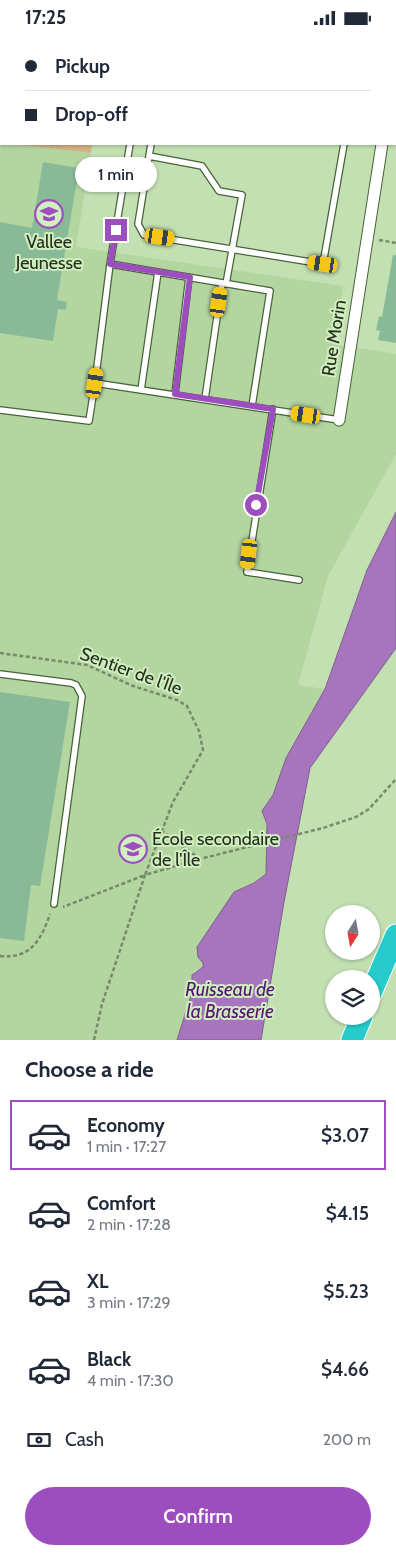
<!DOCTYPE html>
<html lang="en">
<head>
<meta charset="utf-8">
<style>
  body { margin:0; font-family:Cabin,sans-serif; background:#f2f2f3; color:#1f2937; height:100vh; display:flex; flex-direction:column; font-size:19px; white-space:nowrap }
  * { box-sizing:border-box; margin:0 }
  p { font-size:16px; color:#747a83 }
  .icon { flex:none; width:28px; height:28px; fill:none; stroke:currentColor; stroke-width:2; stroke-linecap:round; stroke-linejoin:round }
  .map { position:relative; height:1005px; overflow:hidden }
  .side { display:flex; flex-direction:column; background:#fff; flex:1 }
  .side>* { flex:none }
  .banner { position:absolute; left:0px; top:0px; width:396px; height:110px; box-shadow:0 1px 4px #0004; display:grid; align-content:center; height:110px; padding:0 25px; background:#fff }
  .needle { width:32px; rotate:191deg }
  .tools { position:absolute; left:325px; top:870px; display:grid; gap:10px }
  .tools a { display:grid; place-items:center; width:55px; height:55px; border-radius:50%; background:#fff; box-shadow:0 1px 4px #0004; font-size:25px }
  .end { position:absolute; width:22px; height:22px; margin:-11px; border:6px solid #9c4ebe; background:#fff; box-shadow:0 0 0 2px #fff }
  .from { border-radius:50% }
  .bubble { position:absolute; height:35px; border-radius:18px; background:#fff; box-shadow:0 1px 4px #0004; font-size:16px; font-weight:600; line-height:35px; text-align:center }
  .car { position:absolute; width:15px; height:30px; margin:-15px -8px; border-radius:6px; box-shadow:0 0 4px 1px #0007; background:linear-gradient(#f5c518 24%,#345 0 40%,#f5c518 0 76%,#345 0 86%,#f5c518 0) }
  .banner b { display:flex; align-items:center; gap:18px; height:48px; font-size:19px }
  .banner b+b { border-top:1px solid #e0e1e3 }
  .banner i { width:12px; height:12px; background:#1f2937 }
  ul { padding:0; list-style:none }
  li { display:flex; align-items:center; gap:15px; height:70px; margin:0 10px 8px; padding:0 15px; border:2px solid transparent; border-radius:0px }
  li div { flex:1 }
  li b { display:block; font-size:19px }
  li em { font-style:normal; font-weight:600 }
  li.active { border-color:#9c4ebe }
  li>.icon { width:45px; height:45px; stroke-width:1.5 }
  h2 { padding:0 25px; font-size:22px; line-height:60px }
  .pay { display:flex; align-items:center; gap:12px; height:55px; padding:0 25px; font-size:19px }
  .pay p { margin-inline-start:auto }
  .action { display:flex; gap:10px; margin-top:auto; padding:10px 25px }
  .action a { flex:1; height:58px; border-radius:30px; background:#9c4ebe; color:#fff; font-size:20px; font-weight:600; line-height:58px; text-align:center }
  .status { display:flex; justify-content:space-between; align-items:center; height:35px; padding:0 25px; background:#fff; direction:ltr }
  .status svg { height:14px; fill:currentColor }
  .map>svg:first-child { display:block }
  .built { fill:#b3d5a0 }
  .green { fill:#d5b386 }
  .water { fill:#a675bd; stroke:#7f608d }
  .building { fill:#89ba98 }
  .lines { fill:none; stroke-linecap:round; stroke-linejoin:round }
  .lane-casing { stroke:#486239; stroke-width:8 }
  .street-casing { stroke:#486239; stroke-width:13 }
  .secondary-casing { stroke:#486239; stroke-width:18 }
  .highway-casing { stroke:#fff; stroke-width:23 }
  .path { stroke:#768b6a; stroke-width:2.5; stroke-dasharray:4 2.5; stroke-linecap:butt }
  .lane { stroke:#fff; stroke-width:5.5 }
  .street { stroke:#fff; stroke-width:11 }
  .secondary { stroke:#bef0ef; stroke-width:16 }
  .highway { stroke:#25cccb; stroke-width:21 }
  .route { stroke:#9c4ebe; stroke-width:6 }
  .labels { text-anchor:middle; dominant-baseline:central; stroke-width:4; stroke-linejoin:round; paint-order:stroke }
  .poi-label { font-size:18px; fill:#232e1c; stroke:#d0eebf }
  .street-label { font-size:18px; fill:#232e1c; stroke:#d0eebf }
  .water-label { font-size:19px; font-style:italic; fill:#56166e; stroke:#d0eebf }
</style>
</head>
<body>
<div class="status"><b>17:25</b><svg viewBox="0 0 49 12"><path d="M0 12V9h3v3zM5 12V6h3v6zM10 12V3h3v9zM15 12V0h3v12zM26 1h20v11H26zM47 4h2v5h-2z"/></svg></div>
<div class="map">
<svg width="396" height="1005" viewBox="0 0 396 1005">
  <rect width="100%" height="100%" fill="#c3e0b2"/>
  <path class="built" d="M0,108L91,118L76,212L343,251L334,309L396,319V419L328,541L298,650L325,654L286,723L273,760L262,776L267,789L266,839L254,848L234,857L203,932L194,936L192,957L177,1005H0Z"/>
  <path class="green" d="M1,7V108L0,8Z
    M11,109H92L91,118Z"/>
  <path class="water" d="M396,477V613L310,733L284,867L261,1005H177L192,957V940L203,932V928L198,922L197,912L234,857L254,848L266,839L267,789L262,776L273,760L286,723L325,654L367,535Z"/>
  <path class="building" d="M43,127L79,133L57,265L67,267L66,275L58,274L53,306L0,298V187L32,193Z
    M393,220H396V308L378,305L380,296L376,295L379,281L382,282Z
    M0,657L70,667L40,851L31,850L24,906L0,903Z"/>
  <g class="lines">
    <defs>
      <path id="lane" d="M151,109L138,189L144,200L323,229L344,109
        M149,121L202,131L219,156L242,160L226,249
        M110,229L130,109
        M95,348L110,229L270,256L252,371
        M141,355L158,237
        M175,359L189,242
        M205,364L222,248
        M273,374L247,537L299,545
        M0,375L89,386L95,348L339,385
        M0,639L71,648L76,650L82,661L54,869"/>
      <path id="street" d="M0,8L1,0
        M395,16L396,9
        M339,385L382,109"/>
      <path id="secondary" d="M145,0L154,1
        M395,38H396"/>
      <path id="highway" d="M371,958L396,900
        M352,1005L362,981"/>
    </defs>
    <use href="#lane" class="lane-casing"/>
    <use href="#street" class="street-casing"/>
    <use href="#secondary" class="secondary-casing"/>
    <use href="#highway" class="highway-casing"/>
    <path class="path" d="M383,1L384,0
      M0,31L1,32
      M0,56H1
      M395,56H396
      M50,109H60
      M379,205L396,208
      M0,618L87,630L133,651L177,665L187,671L199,696L203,715L173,767L145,840L63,872
      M161,795L200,824
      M0,921C31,924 41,905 50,879
      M94,1005L102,969L145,840L200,824L323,793L356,782L369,774L396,744"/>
    <use href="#lane" class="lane"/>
    <use href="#street" class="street"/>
    <use href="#secondary" class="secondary"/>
    <use href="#highway" class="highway"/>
  </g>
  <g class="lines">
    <path class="route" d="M116,195L110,229L190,242L175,359L273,374L256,470"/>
  </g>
  <defs>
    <symbol id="school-ring" viewBox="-11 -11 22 22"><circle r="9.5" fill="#d0eebf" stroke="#9c4ebe" stroke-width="1.5"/><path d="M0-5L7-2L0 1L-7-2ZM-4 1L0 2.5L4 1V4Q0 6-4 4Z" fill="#9c4ebe"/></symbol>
  </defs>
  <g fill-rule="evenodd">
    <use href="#school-ring" x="33" y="163" width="32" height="32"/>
    <use href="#school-ring" x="117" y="798" width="32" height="32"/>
  </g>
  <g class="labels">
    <g class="poi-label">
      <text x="49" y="207">Vallee<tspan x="49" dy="21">Jeunesse</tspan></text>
      <text x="152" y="804" text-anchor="start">École secondaire<tspan x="152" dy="21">de l'Île</tspan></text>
    </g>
    <g class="street-label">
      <text transform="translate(334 303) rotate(-81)">Rue Morin</text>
      <text transform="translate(131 636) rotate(20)">Sentier de l'Île</text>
    </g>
    <g class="water-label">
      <text x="230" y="954">Ruisseau de<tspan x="230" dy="22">la Brasserie</tspan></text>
    </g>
  </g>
</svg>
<div class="tools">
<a><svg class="needle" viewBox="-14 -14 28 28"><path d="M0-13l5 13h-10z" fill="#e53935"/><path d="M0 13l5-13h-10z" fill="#747a83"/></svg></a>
<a><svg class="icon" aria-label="layers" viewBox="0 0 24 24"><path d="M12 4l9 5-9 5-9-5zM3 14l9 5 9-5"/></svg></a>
</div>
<i class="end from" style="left:256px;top:470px"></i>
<i class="end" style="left:116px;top:195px"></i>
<div class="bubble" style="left:75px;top:122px;width:82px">1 min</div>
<i class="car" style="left:160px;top:202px;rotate:98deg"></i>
<i class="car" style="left:323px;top:229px;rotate:279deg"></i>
<i class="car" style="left:219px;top:267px;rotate:8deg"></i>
<i class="car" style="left:95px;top:348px;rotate:8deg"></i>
<i class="car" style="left:306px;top:380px;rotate:279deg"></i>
<i class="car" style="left:249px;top:519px;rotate:187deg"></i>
<div class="banner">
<b><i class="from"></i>Pickup</b>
<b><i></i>Drop-off</b>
</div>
</div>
<section class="side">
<h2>Choose a ride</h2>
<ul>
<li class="active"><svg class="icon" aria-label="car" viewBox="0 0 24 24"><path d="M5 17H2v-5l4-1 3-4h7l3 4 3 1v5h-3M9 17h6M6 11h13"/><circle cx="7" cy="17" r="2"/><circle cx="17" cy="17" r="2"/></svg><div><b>Economy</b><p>1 min · 17:27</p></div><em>$3.07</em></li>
<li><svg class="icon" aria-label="car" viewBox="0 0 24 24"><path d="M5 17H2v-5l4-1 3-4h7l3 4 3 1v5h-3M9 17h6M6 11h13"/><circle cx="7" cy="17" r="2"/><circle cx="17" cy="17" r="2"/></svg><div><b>Comfort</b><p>2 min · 17:28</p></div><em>$4.15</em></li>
<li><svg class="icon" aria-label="car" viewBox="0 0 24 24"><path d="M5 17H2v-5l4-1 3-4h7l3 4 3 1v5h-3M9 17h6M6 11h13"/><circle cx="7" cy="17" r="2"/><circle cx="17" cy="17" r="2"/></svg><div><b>XL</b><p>3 min · 17:29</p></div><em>$5.23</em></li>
<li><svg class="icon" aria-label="car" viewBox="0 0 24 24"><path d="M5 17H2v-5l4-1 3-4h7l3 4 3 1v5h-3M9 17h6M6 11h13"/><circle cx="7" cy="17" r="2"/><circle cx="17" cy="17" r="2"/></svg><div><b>Black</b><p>4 min · 17:30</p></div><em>$4.66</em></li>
</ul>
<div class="pay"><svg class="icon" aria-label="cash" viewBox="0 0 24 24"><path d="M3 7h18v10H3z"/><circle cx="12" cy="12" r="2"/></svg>Cash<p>200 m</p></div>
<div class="action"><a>Confirm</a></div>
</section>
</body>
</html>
